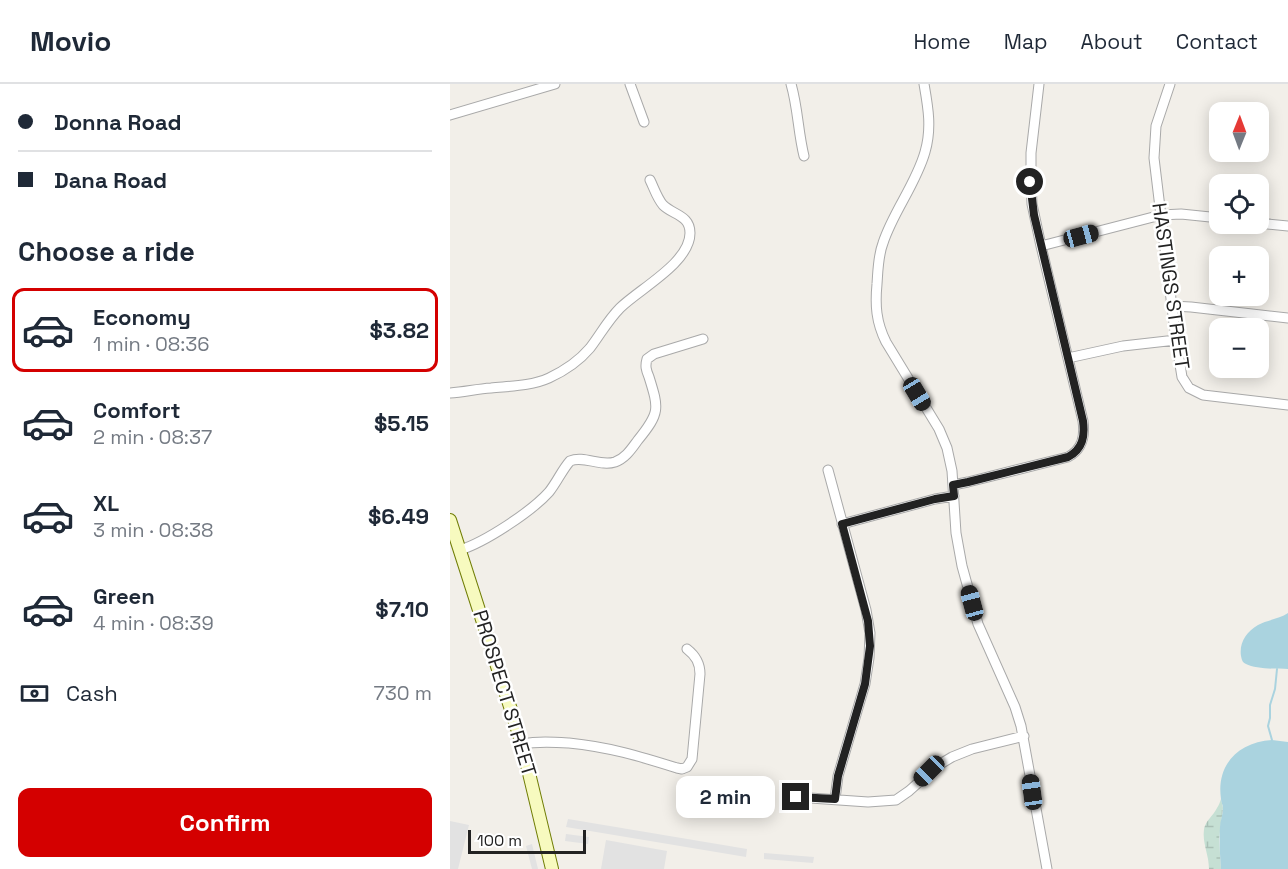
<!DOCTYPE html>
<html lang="en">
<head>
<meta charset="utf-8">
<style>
  body { margin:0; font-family:"Space Grotesk",sans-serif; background:#f2f2f3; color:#1f2937; height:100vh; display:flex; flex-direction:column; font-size:22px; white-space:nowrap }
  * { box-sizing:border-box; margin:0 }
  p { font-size:20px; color:#747a83 }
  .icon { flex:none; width:33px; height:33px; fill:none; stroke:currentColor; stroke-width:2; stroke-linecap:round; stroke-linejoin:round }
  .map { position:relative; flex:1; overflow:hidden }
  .panel { display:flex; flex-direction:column; background:#fff; width:450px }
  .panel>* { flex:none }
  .banner { display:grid; align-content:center; height:132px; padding:0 18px; background:#fff }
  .needle { width:39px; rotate:1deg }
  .fabs { position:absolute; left:759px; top:18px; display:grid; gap:12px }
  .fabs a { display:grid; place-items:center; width:60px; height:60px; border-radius:12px; background:#fff; box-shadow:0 3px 15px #0003; font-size:30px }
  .scale { position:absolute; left:18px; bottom:15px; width:118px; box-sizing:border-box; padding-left:6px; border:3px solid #222; border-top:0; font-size:16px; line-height:21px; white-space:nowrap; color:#222; -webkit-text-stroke:4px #fff; paint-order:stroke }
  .end { position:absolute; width:27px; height:27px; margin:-14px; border:8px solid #222; background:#fff; box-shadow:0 0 0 3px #fff }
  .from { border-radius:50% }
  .bubble { position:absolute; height:42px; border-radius:12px; background:#fff; box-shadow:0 3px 15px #0003; font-size:20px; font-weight:700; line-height:42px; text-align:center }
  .car { position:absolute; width:18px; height:36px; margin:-18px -9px; border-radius:8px; box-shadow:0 0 4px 2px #0007; background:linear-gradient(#222 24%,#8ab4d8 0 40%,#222 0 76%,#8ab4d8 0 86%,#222 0) }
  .banner b { display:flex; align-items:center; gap:21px; height:57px; font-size:22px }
  .banner b+b { border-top:2px solid #e0e1e3 }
  .banner i { width:15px; height:15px; background:#1f2937 }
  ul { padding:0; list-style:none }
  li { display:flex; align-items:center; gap:18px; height:84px; margin:0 12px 9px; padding:0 6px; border:3px solid transparent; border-radius:12px }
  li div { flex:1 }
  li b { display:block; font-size:22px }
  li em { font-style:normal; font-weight:700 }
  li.active { border-color:#d40000 }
  li>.icon { width:54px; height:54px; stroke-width:1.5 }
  h2 { padding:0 18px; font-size:27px; line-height:72px }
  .pay { display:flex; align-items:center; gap:15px; height:66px; padding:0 18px; font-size:22px }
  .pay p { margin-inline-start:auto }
  .action { display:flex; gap:12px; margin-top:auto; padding:12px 18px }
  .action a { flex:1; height:69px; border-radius:12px; background:#d40000; color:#fff; font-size:24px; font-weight:700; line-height:69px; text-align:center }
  header { display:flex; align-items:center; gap:36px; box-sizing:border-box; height:84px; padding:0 30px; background:#fff; border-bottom:2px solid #e0e1e3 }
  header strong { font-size:28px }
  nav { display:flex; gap:33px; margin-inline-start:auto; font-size:21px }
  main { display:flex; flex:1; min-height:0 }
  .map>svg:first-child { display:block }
  .wetland { fill:url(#wetland-marsh) }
  .parking { fill:#e2e2e2 }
  .water { fill:#aad3df }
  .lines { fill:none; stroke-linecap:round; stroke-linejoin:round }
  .stream { stroke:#aad3df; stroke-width:2 }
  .street-casing { stroke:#a9a9a9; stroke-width:11 }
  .secondary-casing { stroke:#707d05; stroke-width:14 }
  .street { stroke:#fff; stroke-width:9 }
  .secondary { stroke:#f7fabf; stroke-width:12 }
  .route { stroke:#222; stroke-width:8 }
  .labels { text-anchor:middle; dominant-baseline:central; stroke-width:5; stroke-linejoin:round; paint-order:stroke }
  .street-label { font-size:20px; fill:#222; stroke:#fff }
</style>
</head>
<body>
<header>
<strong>Movio</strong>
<nav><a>Home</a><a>Map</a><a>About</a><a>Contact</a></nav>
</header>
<main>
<section class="panel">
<div class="banner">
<b><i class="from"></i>Donna Road</b>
<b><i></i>Dana Road</b>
</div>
<h2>Choose a ride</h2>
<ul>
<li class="active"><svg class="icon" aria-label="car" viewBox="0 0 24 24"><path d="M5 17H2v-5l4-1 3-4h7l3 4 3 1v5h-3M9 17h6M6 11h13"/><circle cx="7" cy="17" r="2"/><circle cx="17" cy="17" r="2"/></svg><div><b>Economy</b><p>1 min · 08:36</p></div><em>$3.82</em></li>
<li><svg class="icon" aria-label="car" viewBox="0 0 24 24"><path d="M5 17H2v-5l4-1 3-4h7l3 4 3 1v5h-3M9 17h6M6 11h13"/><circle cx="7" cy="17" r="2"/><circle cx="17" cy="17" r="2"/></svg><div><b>Comfort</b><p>2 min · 08:37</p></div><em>$5.15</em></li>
<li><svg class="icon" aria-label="car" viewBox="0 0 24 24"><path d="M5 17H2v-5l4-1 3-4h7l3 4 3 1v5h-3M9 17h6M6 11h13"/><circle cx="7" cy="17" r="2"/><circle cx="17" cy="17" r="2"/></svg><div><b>XL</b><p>3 min · 08:38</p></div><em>$6.49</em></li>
<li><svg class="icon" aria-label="car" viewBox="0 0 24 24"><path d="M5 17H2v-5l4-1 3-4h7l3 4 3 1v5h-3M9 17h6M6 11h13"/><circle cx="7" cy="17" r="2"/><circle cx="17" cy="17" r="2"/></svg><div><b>Green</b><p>4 min · 08:39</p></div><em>$7.10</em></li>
</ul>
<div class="pay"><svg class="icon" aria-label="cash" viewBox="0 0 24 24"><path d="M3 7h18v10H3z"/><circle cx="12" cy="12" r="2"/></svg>Cash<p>730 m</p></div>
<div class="action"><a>Confirm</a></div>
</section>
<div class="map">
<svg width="838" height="785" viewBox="0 0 838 785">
  <defs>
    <pattern id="wetland-marsh" width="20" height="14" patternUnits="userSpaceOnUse" patternTransform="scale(1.5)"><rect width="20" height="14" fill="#c6e0d4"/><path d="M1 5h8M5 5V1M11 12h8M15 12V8" fill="none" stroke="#aac0b6"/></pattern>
  </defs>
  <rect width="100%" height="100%" fill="#f2efe9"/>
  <path class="wetland" d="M771,715L773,724L769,755L771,785H759C759,771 752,759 754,745C756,736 763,732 767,724C769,721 770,718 771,715Z"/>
  <path class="parking" d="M118,735L297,765L296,773L116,743Z
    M0,737L19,741L8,785H0Z
    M116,750L139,753L138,760L115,757Z
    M156,756L217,767L214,785H151Z
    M82,760L88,785H82L76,762Z
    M314,769L364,773L363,779L314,775Z"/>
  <path class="water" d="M838,529V585C827,585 805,585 796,580C792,578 792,576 791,572C789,559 796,548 808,541C817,536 829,535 838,529Z
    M822,656L838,658V785H771C770,771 769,757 770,743C770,737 773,731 773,724C773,721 771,718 771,715C766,681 788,658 822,656Z"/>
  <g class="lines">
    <path class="stream" d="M822,656L818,642L820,634V621L825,605L827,585"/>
    <defs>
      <path id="street" d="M180,0L194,38
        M341,0C348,24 348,48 354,72
        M474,0C478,23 482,44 475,68C466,100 443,128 433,159C428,172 428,186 427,200C425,221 426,238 436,258L489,345L497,364L502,387L506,449L512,482L528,540L565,623L571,642L597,785
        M720,0L706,42L704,74L726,256L732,293L739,304L753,311L838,321
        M0,31L105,0
        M808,139L838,142
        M591,162L711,131L731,130L770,134
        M722,222L741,223L838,234
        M618,274L673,262L726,256
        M0,309C14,308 27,305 41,304C61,302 81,302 99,294C114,287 129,277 140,264C150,251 158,236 170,224C189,205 240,179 240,149C240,131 223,131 213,121C207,114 204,104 200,96
        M378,386L416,526L420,549L419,574L415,600L388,692L385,715
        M503,401L518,398L618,373C633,365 635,352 633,337L591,162L582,120L581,98V69L589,0
        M392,440L485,415L504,412
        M10,466C35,458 81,428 99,408C107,398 112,386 120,377C134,371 150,383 165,378C176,374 182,364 188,356C210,329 209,325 199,293C196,286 195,282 197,275L204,270L253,255
        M72,660C88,657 103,658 119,659C159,663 189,672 227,684L232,685L237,683L242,675L250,590C250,579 246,572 237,565
        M346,713L418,718L446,716L459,707L487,682L502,673L522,665L574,652"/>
      <path id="secondary" d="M0,436L72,660L102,785"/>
    </defs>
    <use href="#street" class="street-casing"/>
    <use href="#secondary" class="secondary-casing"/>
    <use href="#street" class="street"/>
    <use href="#secondary" class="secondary"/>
  </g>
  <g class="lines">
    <path class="route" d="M346,713L385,715L388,692L415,600L420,562L418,537L392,440L485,415L504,412L503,401L518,398L618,373C633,365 635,352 633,337L584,131L580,98"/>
  </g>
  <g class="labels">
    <g class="street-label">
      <text transform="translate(721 202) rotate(82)">HASTINGS STREET</text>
      <text transform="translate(55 609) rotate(73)">PROSPECT STREET</text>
    </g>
  </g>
</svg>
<div class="fabs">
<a><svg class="needle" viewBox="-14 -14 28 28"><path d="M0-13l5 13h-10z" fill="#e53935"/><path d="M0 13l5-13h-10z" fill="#747a83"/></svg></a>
<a><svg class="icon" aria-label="locate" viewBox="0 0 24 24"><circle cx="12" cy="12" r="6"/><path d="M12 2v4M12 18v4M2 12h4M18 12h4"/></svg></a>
<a>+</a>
<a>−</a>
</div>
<div class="scale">100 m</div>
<i class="end from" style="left:580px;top:98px"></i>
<i class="end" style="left:346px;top:713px"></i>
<div class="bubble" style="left:226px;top:692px;width:99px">2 min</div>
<i class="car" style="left:631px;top:152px;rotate:75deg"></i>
<i class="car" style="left:467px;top:310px;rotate:149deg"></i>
<i class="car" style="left:522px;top:519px;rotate:345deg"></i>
<i class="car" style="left:479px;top:687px;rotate:225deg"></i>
<i class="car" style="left:582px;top:708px;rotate:352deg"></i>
</div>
</main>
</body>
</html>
